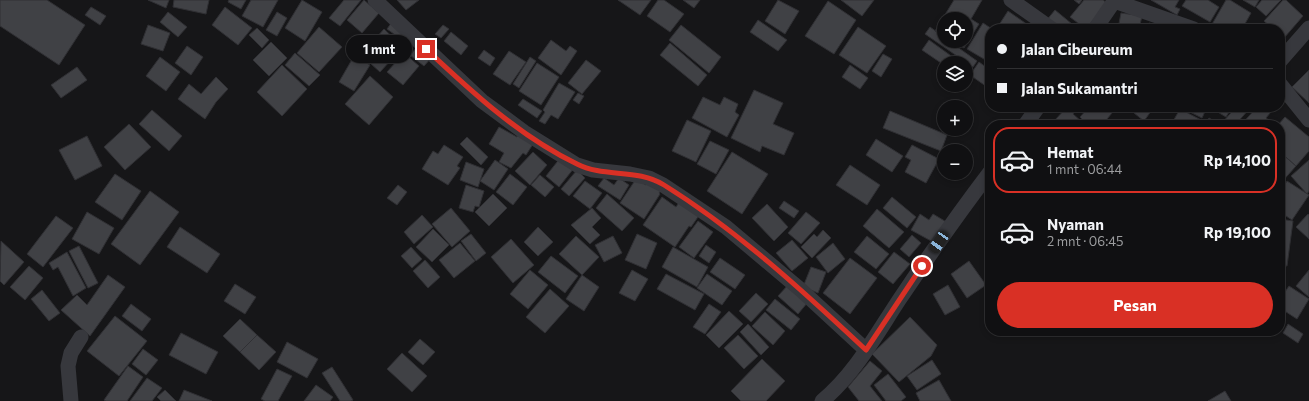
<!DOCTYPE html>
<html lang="id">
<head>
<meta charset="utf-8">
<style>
  body { margin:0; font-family:Commissioner,sans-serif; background:#1e1e20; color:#f1f3f6; height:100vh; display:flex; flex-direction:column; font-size:15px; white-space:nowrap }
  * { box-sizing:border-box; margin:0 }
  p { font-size:13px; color:#9c9d9f }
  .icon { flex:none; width:22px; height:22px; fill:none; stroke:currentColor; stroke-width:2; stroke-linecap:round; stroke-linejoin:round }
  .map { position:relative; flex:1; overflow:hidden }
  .side { position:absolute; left:985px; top:120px; width:300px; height:216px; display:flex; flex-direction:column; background:#101012; border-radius:16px; box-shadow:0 2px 6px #0003,0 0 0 1px #303032 }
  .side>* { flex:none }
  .guide { position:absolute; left:985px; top:24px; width:300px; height:88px; border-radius:16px; box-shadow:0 2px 6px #0003,0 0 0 1px #303032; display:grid; align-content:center; height:88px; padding:0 12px; background:#101012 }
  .tools { position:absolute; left:937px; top:12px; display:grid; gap:8px }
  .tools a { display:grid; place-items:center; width:36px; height:36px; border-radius:50%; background:#101012; box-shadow:0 2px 6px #0003,0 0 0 1px #303032; font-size:20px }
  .end { position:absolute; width:18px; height:18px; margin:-9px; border:5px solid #d93025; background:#fff; box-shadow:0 0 0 2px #fff }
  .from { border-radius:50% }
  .bubble { position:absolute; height:28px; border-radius:14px; background:#101012; box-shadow:0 2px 6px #0003,0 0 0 1px #303032; font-size:13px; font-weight:700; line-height:28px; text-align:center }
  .car { position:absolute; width:12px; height:24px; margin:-12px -6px; border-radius:5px; box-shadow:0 0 3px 1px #0007; background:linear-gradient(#222 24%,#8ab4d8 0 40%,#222 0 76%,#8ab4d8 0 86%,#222 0) }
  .guide b { display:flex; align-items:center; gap:14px; height:38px; font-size:15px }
  .guide b+b { border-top:1px solid #303032 }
  .guide i { width:10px; height:10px; background:#f1f3f6 }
  ul { padding:7px 0 0; list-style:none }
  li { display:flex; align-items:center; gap:12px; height:66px; margin:0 8px 6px; padding:0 4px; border:2px solid transparent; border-radius:16px }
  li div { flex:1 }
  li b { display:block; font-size:15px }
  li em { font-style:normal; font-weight:700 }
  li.on { border-color:#d93025 }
  li>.icon { width:36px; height:36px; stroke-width:1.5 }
  .primary-button { display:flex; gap:8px; margin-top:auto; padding:8px 12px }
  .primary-button a { flex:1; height:46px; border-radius:24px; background:#d93025; color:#fff; font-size:16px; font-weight:700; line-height:46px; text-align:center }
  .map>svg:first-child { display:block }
  .building { fill:#404145; stroke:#303034 }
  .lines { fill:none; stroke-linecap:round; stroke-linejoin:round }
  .minor { stroke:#37383d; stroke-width:15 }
  .route { stroke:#d93025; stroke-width:5 }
</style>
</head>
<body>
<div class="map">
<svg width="1309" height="401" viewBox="0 0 1309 401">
  <rect width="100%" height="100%" fill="#161618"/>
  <path class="building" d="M0,0H47L85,25L59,65L0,26Z
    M148,0H169L166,8Z
    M174,0H209L206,14L173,7Z
    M229,0H246L241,9L228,2Z
    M251,0H278L263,27L242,16Z
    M302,0L322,12L305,41L285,28Z
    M344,0H361L340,26L329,18Z
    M364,0L379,13L362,33L347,20Z
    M397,0H419L406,10Z
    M618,0H651L640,15Z
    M658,0H664L684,14L670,32L647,16Z
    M683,0H700L694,8Z
    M778,0L799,11L785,34L765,21Z
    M841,0H874L862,16Z
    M954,0H982L971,19L979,24L964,48L952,41H966V19H944V36L935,31Z
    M1074,0H1082L1079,4Z
    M1084,0H1103L1107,3L1086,29L1070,17Z
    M1151,0H1179L1175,7L1180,9L1177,15Z
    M1186,0H1208L1219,7L1210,22L1182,6Z
    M1226,0H1230L1251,13L1242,29H1216L1211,26Z
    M1243,0H1259L1255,7Z
    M1262,0H1281L1266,16L1256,7Z
    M1283,0H1286L1303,16L1284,38L1280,35V29H1273L1264,21Z
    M828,1L856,20L834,54L805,36Z
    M91,7L106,16L100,25L85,15Z
    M225,7L252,28L238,45L212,25Z
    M1055,10L1078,29H1057L1046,21Z
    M1008,11L1028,25L1025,29L997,28Z
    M168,12L187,27L178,37L160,22Z
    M277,12L287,18L277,36L266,30Z
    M1121,13L1142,16L1139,29H1118Z
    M758,20L787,40L778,51L750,32Z
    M392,22L410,35L405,42L387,29Z
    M983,23L992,29H990L989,62L967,49Z
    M1149,23L1171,29H1148Z
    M148,25L170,33L163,51L141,44Z
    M443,25L449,29L441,38L435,34Z
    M681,25L721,57L709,73L669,40Z
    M319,27L342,47L319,72L297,53Z
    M858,27L886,46L867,73L839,55Z
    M930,27L944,37V41H949L977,61L973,67L925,34Z
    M257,28L269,40L262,48L249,35Z
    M384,29L403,47L380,72L361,55Z
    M451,32L468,46L461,55L444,41Z
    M551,40L566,51L570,46L577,51L561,75L538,58Z
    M929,40L961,63H944V65L922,50Z
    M271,42L287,58L269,76L253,60Z
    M670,43L707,75L698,86L660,55Z
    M187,46L203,57L191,75L175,63Z
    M418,46L432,57L424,66L410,55Z
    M484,50L495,58L490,66L478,58Z
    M509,51L526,62L510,85L493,74Z
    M295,53L320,75L309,86L285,65Z
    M404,53L419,66L403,85L387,72Z
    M883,54L892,59L881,77L872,71Z
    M354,56L370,65L354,91L339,82Z
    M160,57L180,72L166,91L146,76Z
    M530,57L536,61L519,88L513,84Z
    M586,60L601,71L582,94L568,83Z
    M979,62L990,70V89L970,75Z
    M537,63L559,77L541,105L519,91Z
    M282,65L307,89L282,116L257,92Z
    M850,65L868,78L860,89L842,77Z
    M966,66L970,69L966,75Z
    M77,67L87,80L61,98L51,85Z
    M1309,70V103L1292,87Z
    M370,76L393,97L369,125L345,104Z
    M216,77L228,89L216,102L205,119L178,99L189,84L201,94Z
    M559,83L575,92L558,119L551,115L545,124L539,121L545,112L543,110Z
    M754,90L783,103L773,124L794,133L784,155L762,146L760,152L731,138Z
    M578,93L584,96L579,104L573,100Z
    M703,97L720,105L724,97L738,104L735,112L739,115L727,137L692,118Z
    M523,99L542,111L537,118L518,105Z
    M1067,107H1072L1076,110L1073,114L1082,122L1079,125H1061L1055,120Z
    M1089,107H1117L1102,125H1082L1085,122L1080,117Z
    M1138,107H1154L1144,121L1134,113Z
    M1185,107H1207L1202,118L1184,109Z
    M1218,107H1232L1226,117L1216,111Z
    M1236,107H1251L1235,125H1224L1222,123Z
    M1257,107H1275L1266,118L1274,124L1273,125H1241Z
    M1180,109L1203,121L1201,125H1171Z
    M152,110L182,136L169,151L139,124Z
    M890,111L947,135L941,151L883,128Z
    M1285,117L1309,137V151L1296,166L1280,152V125H1278Z
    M1209,118L1221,125H1205Z
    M687,120L711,131L696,162L672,151Z
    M1054,120L1060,125H1049Z
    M129,124L151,147L125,170L104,147Z
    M499,127L517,137L520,132L535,141L526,155L523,153L511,168L499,162L504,153L489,144Z
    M87,136L102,166L75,180L59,150Z
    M467,137L488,157L481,165L460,144Z
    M876,139L903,156L892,172L866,155Z
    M710,141L729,150L716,174L697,164Z
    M444,145L463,157L457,166L460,168L448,185L422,169L433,151L438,154Z
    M912,145L939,159L926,183L905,172L911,160L905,157Z
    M533,152L547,165L530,185L515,171Z
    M732,152L768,174L742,214L707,191Z
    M1280,152L1296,166L1280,184Z
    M561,157L574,168L559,187L546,176Z
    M495,160L508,169L494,190L480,181Z
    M1309,160V191L1307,194L1291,176Z
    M466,162L484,169L478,187L460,180Z
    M850,165L880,185L867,205L836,185Z
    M577,170L585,178L569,196L561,189Z
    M115,174L141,191L122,220L95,202Z
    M510,174L527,187L513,205L496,192Z
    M540,175L554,187L545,197L531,185Z
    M604,178L614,185L619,178L629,185L620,200L598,186Z
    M636,179L646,185L649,181L662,189L659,193L660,194L644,219L620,203Z
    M585,181L602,193L590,209L573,196Z
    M1287,181L1309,195L1292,220L1280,212V192Z
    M398,185L407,192L397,205L387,198Z
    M466,185L484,191L479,207L475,206L473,212L459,208Z
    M150,191L179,212L140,265L111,244Z
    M493,194L507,208L489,226L475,212Z
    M607,194L634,218L622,231L596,208Z
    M662,197L676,207L680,201L700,214L691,227L689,226L675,247L643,225Z
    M892,197L916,217L907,228L883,208Z
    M784,201L799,211L794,218L779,208Z
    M767,204L788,227L774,241L752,218Z
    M451,208L470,231L452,247L432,224Z
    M592,208L601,218L592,227L600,235L590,244L571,225Z
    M877,209L904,232L889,248L863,226Z
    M87,212L114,228L99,254L72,239Z
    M806,212L820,223L801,244L788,233Z
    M920,214L929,220L933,214L948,223L933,242L911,230Z
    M1308,214L1309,215V239L1296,227Z
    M422,215L433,227L414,244L404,232Z
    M56,216L73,228L43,267L27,254Z
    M1280,219L1293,221L1287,266L1280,265Z
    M698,221L713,232L694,258L679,247Z
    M180,227L220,254L207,273L167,247Z
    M538,227L553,242L538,256L524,242Z
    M433,229L449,245L432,262L416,247Z
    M823,230L831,238L812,258L801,247L814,234L817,237Z
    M471,234L486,253L476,261L461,241Z
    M637,234L657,243L646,269L625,260Z
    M912,235L921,243L909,257L900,249Z
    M576,236L599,257L582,275L559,254Z
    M613,236L622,253L604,262L595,245Z
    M867,236L889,254L876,269L854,252Z
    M511,239L534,265L513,283L491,257Z
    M792,240L808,258L792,271L776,253Z
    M1,241L24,262L4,285L0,281Z
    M460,243L475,261L454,278L439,260Z
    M833,243L845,259L828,273L816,257Z
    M706,245L716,252L709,263L699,256Z
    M79,246L98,283L88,288L69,251Z
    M411,247L422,259L412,268L401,256Z
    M673,247L708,267L697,287L662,267Z
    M67,252L86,288L73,296L58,267L53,270L49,263Z
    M894,252L910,264L893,284L878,272Z
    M551,256L578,276L565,293L538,272Z
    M720,258L745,275L735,289L710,272Z
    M850,258L877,278L850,314L823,293Z
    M425,260L440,277L428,288L413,271Z
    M969,261L986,285L967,298L951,274Z
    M29,266L43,278L25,300L10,287Z
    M811,267L826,272L818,293L803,287Z
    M1280,268H1284L1280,291Z
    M530,270L548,285L528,309L510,294Z
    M632,270L648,279L635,301L619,293Z
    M1309,270V297L1296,286Z
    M666,274L704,294L695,310L657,289Z
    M707,274L732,291L722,305L697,288Z
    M108,275L125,287L90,336L61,310L77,295L87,305Z
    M582,275L599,287L584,311L566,299Z
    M235,284L256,297L245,314L224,301Z
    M788,285L808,302L798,314L778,296Z
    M948,285L960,307L945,315L933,294Z
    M1289,286L1309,299L1297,319L1280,308V299Z
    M550,289L569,306L545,333L526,317Z
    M42,290L60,313L49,321L31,299Z
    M756,293L768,304L751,322L739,311Z
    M775,299L800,319L791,330L766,310Z
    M131,304L151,319L142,331L122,316Z
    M709,304L721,312L705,334L693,327Z
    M729,311L743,324L719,348L706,335Z
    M765,312L785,331L773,345L752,326Z
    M115,316L147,341L119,376L87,351Z
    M910,317L937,345L931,356L899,382L872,354Z
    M240,319L257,335L240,352L223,336Z
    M748,324L769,347L761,355L740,332Z
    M1288,324L1303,334L1298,343L1283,333Z
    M181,333L218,352L206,374L169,355Z
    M257,335L276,352L259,370L240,352Z
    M738,335L758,356L744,369L724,348Z
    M420,339L435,352L423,365L408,352Z
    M287,342L318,359L307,378L277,362Z
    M143,349L158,360L146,375L132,364Z
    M402,353L427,376L412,392L387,369Z
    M762,359L785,381L766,401H741L731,391Z
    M932,360L941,374L917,390L907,376Z
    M870,361L882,371L870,386L882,401H859L848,387Z
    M128,366L143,377L127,401H106L104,400Z
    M332,367L353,400L351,401H340L322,373Z
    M277,369L292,376L278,401H265L261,399Z
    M888,374L906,397L901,401H886L874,385Z
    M147,378L162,388L152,401H130Z
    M939,380L951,401H920L916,393Z
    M316,385L333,397L330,401H304Z
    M165,390L176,401H161L157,397Z
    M184,390L212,401H179Z
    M1225,391L1231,401H1208Z"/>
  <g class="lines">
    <path class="minor" d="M375,0L482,101L524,132L577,165L593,170L630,174L649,178L663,185L726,227L801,290L866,350
      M1011,0L1052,29
      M1114,1L1194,29
      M1095,29L1115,0
      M1280,61L1309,28
      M1280,84L1309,120
      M1025,125L1038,107
      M71,401L68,366L71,353L81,337
      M822,401C854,375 876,335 899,300C928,257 958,214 990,172"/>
  </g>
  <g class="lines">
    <path class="route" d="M426,49C472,92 519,136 577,164C604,178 637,168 664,185C738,231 803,291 866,350L922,266"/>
  </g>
</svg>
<div class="tools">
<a><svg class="icon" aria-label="locate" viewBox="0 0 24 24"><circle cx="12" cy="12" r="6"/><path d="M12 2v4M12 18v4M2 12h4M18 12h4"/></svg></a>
<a><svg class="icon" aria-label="layers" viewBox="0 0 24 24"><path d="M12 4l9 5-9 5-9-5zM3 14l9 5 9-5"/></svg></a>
<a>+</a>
<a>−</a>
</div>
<i class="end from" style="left:922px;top:266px"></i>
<i class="end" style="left:426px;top:49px"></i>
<div class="bubble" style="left:346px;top:35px;width:66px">1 mnt</div>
<i class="car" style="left:939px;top:242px;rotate:214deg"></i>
<div class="guide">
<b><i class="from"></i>Jalan Cibeureum</b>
<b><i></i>Jalan Sukamantri</b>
</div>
<section class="side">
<ul>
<li class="on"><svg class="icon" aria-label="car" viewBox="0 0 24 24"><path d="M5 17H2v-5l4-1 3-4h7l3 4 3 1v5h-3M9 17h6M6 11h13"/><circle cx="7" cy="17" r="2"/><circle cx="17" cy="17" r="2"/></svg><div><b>Hemat</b><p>1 mnt · 06:44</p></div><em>Rp 14,100</em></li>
<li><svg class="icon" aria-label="car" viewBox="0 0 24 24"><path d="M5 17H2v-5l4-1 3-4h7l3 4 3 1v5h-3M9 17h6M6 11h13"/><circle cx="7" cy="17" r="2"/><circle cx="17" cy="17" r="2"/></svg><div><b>Nyaman</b><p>2 mnt · 06:45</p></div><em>Rp 19,100</em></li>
</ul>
<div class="primary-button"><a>Pesan</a></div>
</section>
</div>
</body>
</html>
